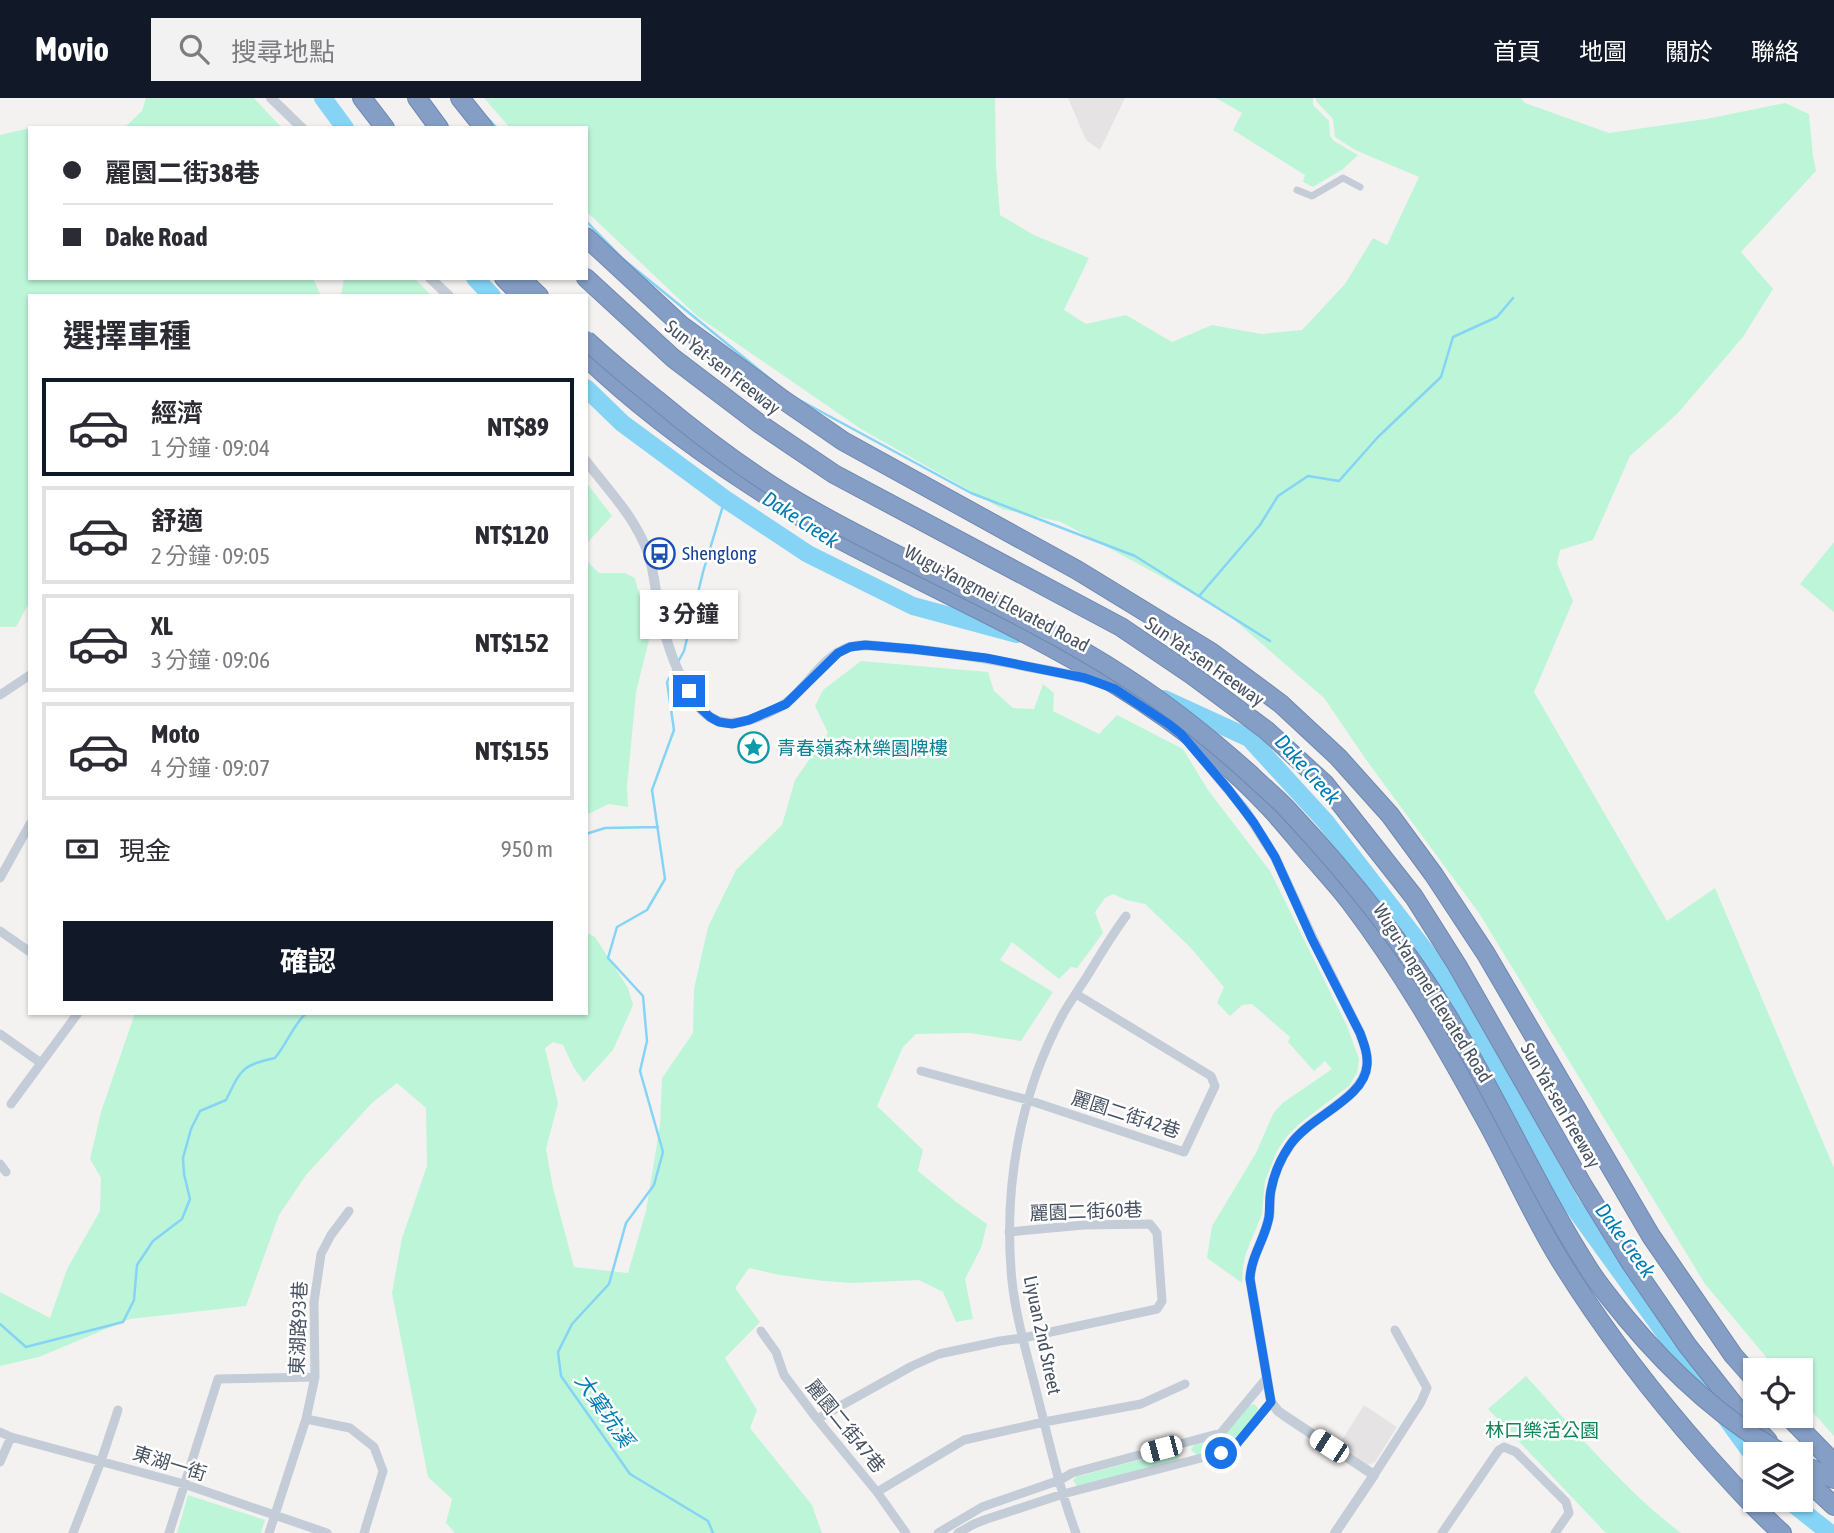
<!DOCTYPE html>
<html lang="zh-TW">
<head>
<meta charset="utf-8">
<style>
  body { margin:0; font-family:"Asap Condensed","Noto Sans TC",sans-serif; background:#f2f2f3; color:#2b2b33; height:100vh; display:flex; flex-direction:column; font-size:26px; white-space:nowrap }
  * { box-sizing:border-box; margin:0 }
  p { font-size:23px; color:#7c7c81 }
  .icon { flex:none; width:38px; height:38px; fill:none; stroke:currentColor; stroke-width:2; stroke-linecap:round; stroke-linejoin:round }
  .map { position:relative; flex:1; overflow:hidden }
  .side { position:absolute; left:28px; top:196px; width:560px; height:721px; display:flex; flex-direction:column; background:#fff; border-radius:0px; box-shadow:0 2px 5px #0004 }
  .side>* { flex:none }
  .hud { position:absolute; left:28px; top:28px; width:560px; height:154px; border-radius:0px; box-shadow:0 2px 5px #0004; display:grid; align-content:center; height:154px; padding:0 35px; background:#fff }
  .buttons { position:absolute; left:1743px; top:1260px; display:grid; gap:14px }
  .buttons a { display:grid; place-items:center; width:70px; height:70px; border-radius:0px; background:#fff; box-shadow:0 2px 5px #0004; font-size:35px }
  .end { position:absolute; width:32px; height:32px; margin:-16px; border:9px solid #1a73e8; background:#fff; box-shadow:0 0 0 4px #fff }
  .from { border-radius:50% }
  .bubble { position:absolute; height:49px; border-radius:0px; background:#fff; box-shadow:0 2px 5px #0004; font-size:23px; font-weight:700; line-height:49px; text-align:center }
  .car { position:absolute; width:21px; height:42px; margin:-21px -10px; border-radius:9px; box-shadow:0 0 5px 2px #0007; background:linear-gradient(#fff 24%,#345 0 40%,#fff 0 76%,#345 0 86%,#fff 0) }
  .hud b { display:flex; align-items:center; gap:24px; height:66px; font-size:26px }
  .hud b+b { border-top:2px solid #e1e1e2 }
  .hud i { width:18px; height:18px; background:#2b2b33 }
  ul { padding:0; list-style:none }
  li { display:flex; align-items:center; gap:21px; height:98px; margin:0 14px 10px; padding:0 21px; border:4px solid #e1e1e2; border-radius:0px }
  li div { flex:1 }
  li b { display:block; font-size:26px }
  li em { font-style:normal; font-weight:700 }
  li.active { border-color:#111827 }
  li>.icon { width:63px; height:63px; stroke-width:1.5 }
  h2 { padding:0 35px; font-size:32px; line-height:84px }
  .pay { display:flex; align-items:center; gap:18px; height:77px; padding:0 35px; font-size:26px }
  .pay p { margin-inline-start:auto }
  .cta { display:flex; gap:14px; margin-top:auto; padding:14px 35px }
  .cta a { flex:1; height:80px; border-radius:0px; background:#111827; color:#fff; font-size:28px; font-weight:700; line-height:80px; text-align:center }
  header { display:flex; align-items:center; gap:42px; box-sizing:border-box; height:98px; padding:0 35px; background:#111827; color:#fff }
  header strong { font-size:33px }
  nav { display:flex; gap:38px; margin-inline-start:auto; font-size:24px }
  .search { width:490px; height:63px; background:#f2f2f3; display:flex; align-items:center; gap:18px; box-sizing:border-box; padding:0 24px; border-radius:0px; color:#7c7c81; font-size:26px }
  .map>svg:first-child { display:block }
  .education { fill:#e5e3e3 }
  .green { fill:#bdf5d8 }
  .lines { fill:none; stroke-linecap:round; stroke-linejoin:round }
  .stream { stroke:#85d4f6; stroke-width:2.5 }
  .river { stroke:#85d4f6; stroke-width:18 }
  .motorway-casing { stroke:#7088b1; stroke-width:20 }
  .pedestrian { stroke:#c4ccd7; stroke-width:7 }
  .minor { stroke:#c4ccd7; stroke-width:9 }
  .tertiary { stroke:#c4ccd7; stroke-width:10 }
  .motorway { stroke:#859ec5; stroke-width:18 }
  .motorway-bridge-casing { stroke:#7088b1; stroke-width:20; stroke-linecap:butt }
  .motorway-bridge { stroke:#859ec5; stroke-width:18 }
  .route { stroke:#1a73e8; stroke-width:9 }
  .labels { text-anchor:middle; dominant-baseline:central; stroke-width:5; stroke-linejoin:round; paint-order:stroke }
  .street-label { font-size:19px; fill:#475262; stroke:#fff }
  .transit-label { font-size:19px; fill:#164399; stroke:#fff; text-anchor:start }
  .culture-label { font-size:19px; fill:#0d838f; stroke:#fff; text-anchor:start }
  .park-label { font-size:19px; fill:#0d8756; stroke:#fff }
  .water-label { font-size:21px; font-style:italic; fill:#017cb2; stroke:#fff }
</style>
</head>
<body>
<header>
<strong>Movio</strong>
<div class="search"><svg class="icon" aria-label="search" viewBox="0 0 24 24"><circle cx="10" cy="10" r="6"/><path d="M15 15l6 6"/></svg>搜尋地點</div>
<nav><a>首頁</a><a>地圖</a><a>關於</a><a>聯絡</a></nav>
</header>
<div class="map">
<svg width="1834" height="1435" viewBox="0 0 1834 1435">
  <rect width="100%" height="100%" fill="#f4f2f1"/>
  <path class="education" d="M1068,0H1125L1100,52L1086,42Z
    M1364,1307L1397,1329L1375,1364L1368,1367L1339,1347Z"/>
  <path class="green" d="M146,0H254L282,30H124L142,13Z
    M484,0H995L996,67L1000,117L1034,137L1089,160L1064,212L1086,226L1126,217L1172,244L1212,227L1261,236L1302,232L1345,186L1373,140L1387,147L1419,79L1355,52L1335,39L1333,21L1316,3V0H1521L1525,5L1609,35L1706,21L1785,5L1809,16L1813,58L1816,73L1741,154L1773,191L1743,239L1678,315L1630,358L1593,442L1560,452L1557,465L1573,503L1534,594L1667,823L1715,790L1834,1070V1338L1801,1301V1272H1777L1705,1186L1479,815L1367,663L1324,600L1223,512L1061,424L1002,411L861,331L697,218L586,113V30H510Z
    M1216,0H1313V7L1329,23L1330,38L1334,43L1358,57L1343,71L1313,89L1303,84L1305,77L1233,32L1242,15Z
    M30,30V180H313L321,198H30V503L16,529H0V37Z
    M344,180H414L432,198H341Z
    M586,384L612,418L586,446Z
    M1834,444V514L1800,486Z
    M586,462L599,475H625L635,480L650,538L636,594L627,689L628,709L609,706L586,717Z
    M861,563L988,574L994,593L1013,610L1034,611L1043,586L1054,595L1053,613L1099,636L1117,617L1183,651L1208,692L1270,773L1347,928L1359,961L1357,975L1349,988L1299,1026L1287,1038L1277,1053L1265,1083L1262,1116L1246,1155L1243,1169L1242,1185L1207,1160L1212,1128L1256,1055L1274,1014L1284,1004L1332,971L1325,963L1314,973L1288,944L1290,939L1252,906L1242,907L1230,918L1217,905L1224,889L1190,849L1145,806L1126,802L1113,796L1105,800L1095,814L1103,835L1077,870L1071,869L1059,881L1012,844L1000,862L1053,894L1021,943L970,935L916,936L903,949L877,1008L923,1052L918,1073L955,1103L987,1126L981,1150L965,1181L973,1221L956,1224L943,1194L919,1182L852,1185L824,1183L780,1177L749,1170L735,1190L760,1224L725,1260L757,1312L750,1330L812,1407L822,1435H455L446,1425L452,1401L428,1379L392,1195L402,1140L427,1068L426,1010L397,985L372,1005L306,1077L279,1117L246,1208L130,1221L39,1259L0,1268V1194L50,1220L67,1171L100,1113L101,1080L90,1061L101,1014L135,915H586V834L595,839L628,890L633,907L613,952L584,984L574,970L563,947L553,944L545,950L558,1005L546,1051L553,1090L574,1169L628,1175L646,1113L660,1027L662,980L693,935L694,891L708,829L736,772L782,727L795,682L828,635L815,608L823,592Z
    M1526,1278C1574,1331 1624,1392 1681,1435H1607L1605,1434L1488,1311Z
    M1254,1306L1258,1310L1257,1315L1234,1345L1197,1357L1192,1353L1191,1351L1195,1346L1224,1338L1249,1308Z
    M1176,1352L1180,1355V1358L1177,1363L1077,1389L1073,1382L1076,1379Z
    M188,1397L265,1422L261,1435H177Z"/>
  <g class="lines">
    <path class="stream" d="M487,20L497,30
      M586,123L623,161L780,289
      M794,299L971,395L1135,458L1270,543
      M1200,497L1260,427L1278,398L1308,378L1339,383L1378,339L1441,279L1453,239L1497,219L1513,200
      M678,564L684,553L703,474L725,401
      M673,573L667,584L674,632L652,692L665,781L647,812L617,829L608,860L643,898L647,943L640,973L663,1054L654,1087L626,1125L609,1186L572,1226L558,1254L561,1278L630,1376L708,1423L713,1435
      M586,736L605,730L658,729
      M0,1226L26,1249L123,1224L134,1202L137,1167L153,1143L182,1121L190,1101L184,1076L183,1060L191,1031L200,1013L226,1002C241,972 241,967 275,960C287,945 293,928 306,915"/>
    <path class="river" d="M323,0L345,30
      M475,180L492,198
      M586,290L622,325L725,401L808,456L913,508L1017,536
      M1164,601L1249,640L1325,723L1440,872L1570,1104L1755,1360
      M1788,1402L1830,1435"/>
    <defs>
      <path id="motorway" d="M362,0L385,30
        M417,0L439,30
        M460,0L484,30
        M586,139L681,227L785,303L843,343L1077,472L1211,554L1281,606L1338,659L1390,717L1434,777L1486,856L1651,1138L1733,1257L1755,1282
        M504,180L522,198
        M520,180L539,198
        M586,180L673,260L760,326L834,376L1121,529L1192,577L1266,632L1325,686L1414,799L1457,867L1582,1086L1630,1164L1687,1247L1739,1313L1768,1343
        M586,259C636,307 691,348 749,386C778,405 807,424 837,440C985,519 1150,582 1267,707C1283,723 1297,742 1312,759C1325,774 1339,789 1351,805C1401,871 1443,944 1483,1017C1510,1065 1531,1115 1560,1162C1602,1230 1651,1294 1704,1354C1729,1382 1754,1410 1782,1435
        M1788,1318L1834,1365
        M1801,1366L1834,1381
        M1801,1377L1834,1408"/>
    </defs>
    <use href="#motorway" class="motorway-casing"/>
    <path class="pedestrian" d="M1297,92L1312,98L1343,80L1360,89"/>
    <path class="minor" d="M0,597L30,577
      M0,780L30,726
      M0,833L30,854
      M0,936L41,965
      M921,973L1028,1002L1184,1054L1215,988L1211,978L1076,896
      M11,1006L78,915
      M0,1066L6,1074
      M761,1233L776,1254L784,1277L817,1321L877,1394L964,1342L1044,1324L1141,1306L1185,1286
      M306,1321L350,1330L374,1349L383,1373L364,1435
      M817,1321L912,1268L939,1256L1000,1243L1023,1240L1157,1211L1162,1203L1157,1135L1150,1126L1084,1127L1009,1134
      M0,1334L11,1339L184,1386L327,1435
      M0,1364L11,1339
      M1374,1377L1421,1304L1427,1290L1395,1232
      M877,1394L906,1435
      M73,1435L101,1363L118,1312
      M169,1435L218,1281L315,1279
      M269,1435L306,1321L315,1279L314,1204L321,1156L331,1137L349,1113
      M938,1435L982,1409L1060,1382L1072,1375L1221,1335L1266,1281
      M958,1435L974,1426L987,1421L1063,1396L1228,1353L1235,1348L1271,1304
      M1076,1435C1059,1390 1048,1339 1036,1292C1027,1256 1016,1220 1012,1183C1003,1092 1019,997 1063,916C1070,904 1078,892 1086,880C1099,859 1111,838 1126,818
      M1442,1435L1496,1356L1499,1352L1504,1349L1516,1354L1566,1404L1569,1415L1555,1435"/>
    <path class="tertiary" d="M271,0L302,30
      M430,180L449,198
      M586,363C609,393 635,419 648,455C654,472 655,490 658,507C665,542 676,577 697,606C713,629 734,628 758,619C768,615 778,611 786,605C808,589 823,557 850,549C865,545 883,549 898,550C942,553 986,560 1029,569C1053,573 1078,578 1102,585
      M1192,648L1245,712L1275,759L1313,841L1360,935C1364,946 1368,956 1367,967C1364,1001 1310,1018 1290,1047C1281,1060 1274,1076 1271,1092C1269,1101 1271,1110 1269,1119C1265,1141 1251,1158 1250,1181L1271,1304L1278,1313L1285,1318L1374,1377L1335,1435"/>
    <use href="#motorway" class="motorway"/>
    <defs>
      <path id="motorway-bridge" d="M586,242C609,263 633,283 657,302C706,343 758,382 814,413C916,471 1027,515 1125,579C1170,608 1211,641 1251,677C1263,689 1276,699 1288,712C1345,773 1403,844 1447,917C1498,1000 1537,1091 1590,1173C1601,1190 1614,1205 1626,1220C1671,1274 1722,1322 1784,1356"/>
    </defs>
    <use href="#motorway-bridge" class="motorway-bridge-casing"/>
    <use href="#motorway-bridge" class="motorway-bridge"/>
  </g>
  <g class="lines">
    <path class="route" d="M689,593L698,608L710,619L719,624L732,626L749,622L786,606L838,555L850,549L865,547L913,551L986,560L1085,580L1115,591L1170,627L1181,636L1228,691L1254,725L1275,759L1312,841L1360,935C1364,946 1368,956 1367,967C1365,1001 1310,1018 1290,1047C1281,1060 1274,1076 1271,1092C1269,1101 1270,1110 1269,1119C1265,1141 1251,1158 1250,1181L1271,1304L1235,1348L1228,1353L1221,1355"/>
  </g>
  <defs>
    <symbol id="bus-ring" viewBox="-11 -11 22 22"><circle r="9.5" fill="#fff" stroke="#1a4fb4" stroke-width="1.5"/><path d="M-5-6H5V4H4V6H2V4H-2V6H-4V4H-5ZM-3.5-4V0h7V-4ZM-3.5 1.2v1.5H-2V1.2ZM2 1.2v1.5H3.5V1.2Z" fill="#1a4fb4"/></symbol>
    <symbol id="sight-ring" viewBox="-11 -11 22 22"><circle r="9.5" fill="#fff" stroke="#0f9aa8" stroke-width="1.5"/><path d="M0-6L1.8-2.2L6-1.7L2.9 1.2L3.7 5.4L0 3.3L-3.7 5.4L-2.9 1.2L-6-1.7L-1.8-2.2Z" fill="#0f9aa8"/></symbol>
  </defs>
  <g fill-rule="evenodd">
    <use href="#bus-ring" x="642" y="438" width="35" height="35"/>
    <use href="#sight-ring" x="736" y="632" width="35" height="35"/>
  </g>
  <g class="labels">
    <g class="street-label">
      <text transform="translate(723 269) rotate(38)">Sun Yat-sen Freeway</text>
      <text transform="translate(997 500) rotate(28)">Wugu-Yangmei Elevated Road</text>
      <text transform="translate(1205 563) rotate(35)">Sun Yat-sen Freeway</text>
      <text transform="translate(1433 895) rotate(58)">Wugu-Yangmei Elevated Road</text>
      <text transform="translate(1561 1007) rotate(60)">Sun Yat-sen Freeway</text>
      <text transform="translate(1126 1016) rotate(18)">麗園二街42巷</text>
      <text transform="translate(1086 1113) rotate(-2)">麗園二街60巷</text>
      <text transform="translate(298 1230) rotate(-88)">東湖路93巷</text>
      <text transform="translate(1043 1237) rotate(78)">Liyuan 2nd Street</text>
      <text transform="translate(846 1328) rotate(51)">麗園二街47巷</text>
      <text transform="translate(170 1365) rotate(17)">東湖一街</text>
    </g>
    <g class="transit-label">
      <text x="682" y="455">Shenglong</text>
    </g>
    <g class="culture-label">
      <text x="777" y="650">青春嶺森林樂園牌樓</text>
    </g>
    <g class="park-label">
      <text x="1542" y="1332">林口樂活公園</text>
    </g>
    <g class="water-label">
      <text transform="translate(801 421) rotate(33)">Dake Creek</text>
      <text transform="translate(1308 671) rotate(48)">Dake Creek</text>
      <text transform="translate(1626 1142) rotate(54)">Dake Creek</text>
      <text transform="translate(605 1312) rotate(55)">大窠坑溪</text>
    </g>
  </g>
</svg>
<div class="buttons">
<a><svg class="icon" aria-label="locate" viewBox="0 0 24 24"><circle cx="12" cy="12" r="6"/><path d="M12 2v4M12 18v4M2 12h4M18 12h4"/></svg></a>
<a><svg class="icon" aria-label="layers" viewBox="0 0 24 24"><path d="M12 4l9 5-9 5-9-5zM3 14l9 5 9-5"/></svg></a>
</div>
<i class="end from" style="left:1221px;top:1355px"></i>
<i class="end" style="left:689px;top:593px"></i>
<div class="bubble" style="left:640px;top:492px;width:98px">3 分鐘</div>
<i class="car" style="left:1329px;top:1348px;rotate:303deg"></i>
<i class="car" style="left:1161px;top:1351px;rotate:255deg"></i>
<div class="hud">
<b><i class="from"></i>麗園二街38巷</b>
<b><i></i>Dake Road</b>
</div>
<section class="side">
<h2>選擇車種</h2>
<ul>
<li class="active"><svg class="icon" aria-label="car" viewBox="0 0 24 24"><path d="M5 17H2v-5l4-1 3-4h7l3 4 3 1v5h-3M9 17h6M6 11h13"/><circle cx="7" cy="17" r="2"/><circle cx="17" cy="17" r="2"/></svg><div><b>經濟</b><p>1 分鐘 · 09:04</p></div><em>NT$89</em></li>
<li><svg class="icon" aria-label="car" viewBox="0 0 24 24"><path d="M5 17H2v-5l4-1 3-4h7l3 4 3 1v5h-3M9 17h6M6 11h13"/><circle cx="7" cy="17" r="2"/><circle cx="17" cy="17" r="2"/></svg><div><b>舒適</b><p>2 分鐘 · 09:05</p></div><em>NT$120</em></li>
<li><svg class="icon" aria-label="car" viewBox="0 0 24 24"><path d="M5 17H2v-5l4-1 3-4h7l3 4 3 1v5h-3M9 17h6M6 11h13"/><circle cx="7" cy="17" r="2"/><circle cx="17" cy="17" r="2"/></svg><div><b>XL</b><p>3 分鐘 · 09:06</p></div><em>NT$152</em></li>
<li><svg class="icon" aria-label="car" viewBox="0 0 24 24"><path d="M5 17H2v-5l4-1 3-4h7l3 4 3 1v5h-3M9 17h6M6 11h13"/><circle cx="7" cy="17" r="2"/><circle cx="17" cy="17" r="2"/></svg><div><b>Moto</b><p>4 分鐘 · 09:07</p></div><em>NT$155</em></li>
</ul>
<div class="pay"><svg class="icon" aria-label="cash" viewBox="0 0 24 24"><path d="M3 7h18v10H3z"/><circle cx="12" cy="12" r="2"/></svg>現金<p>950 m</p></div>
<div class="cta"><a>確認</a></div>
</section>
</div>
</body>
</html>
